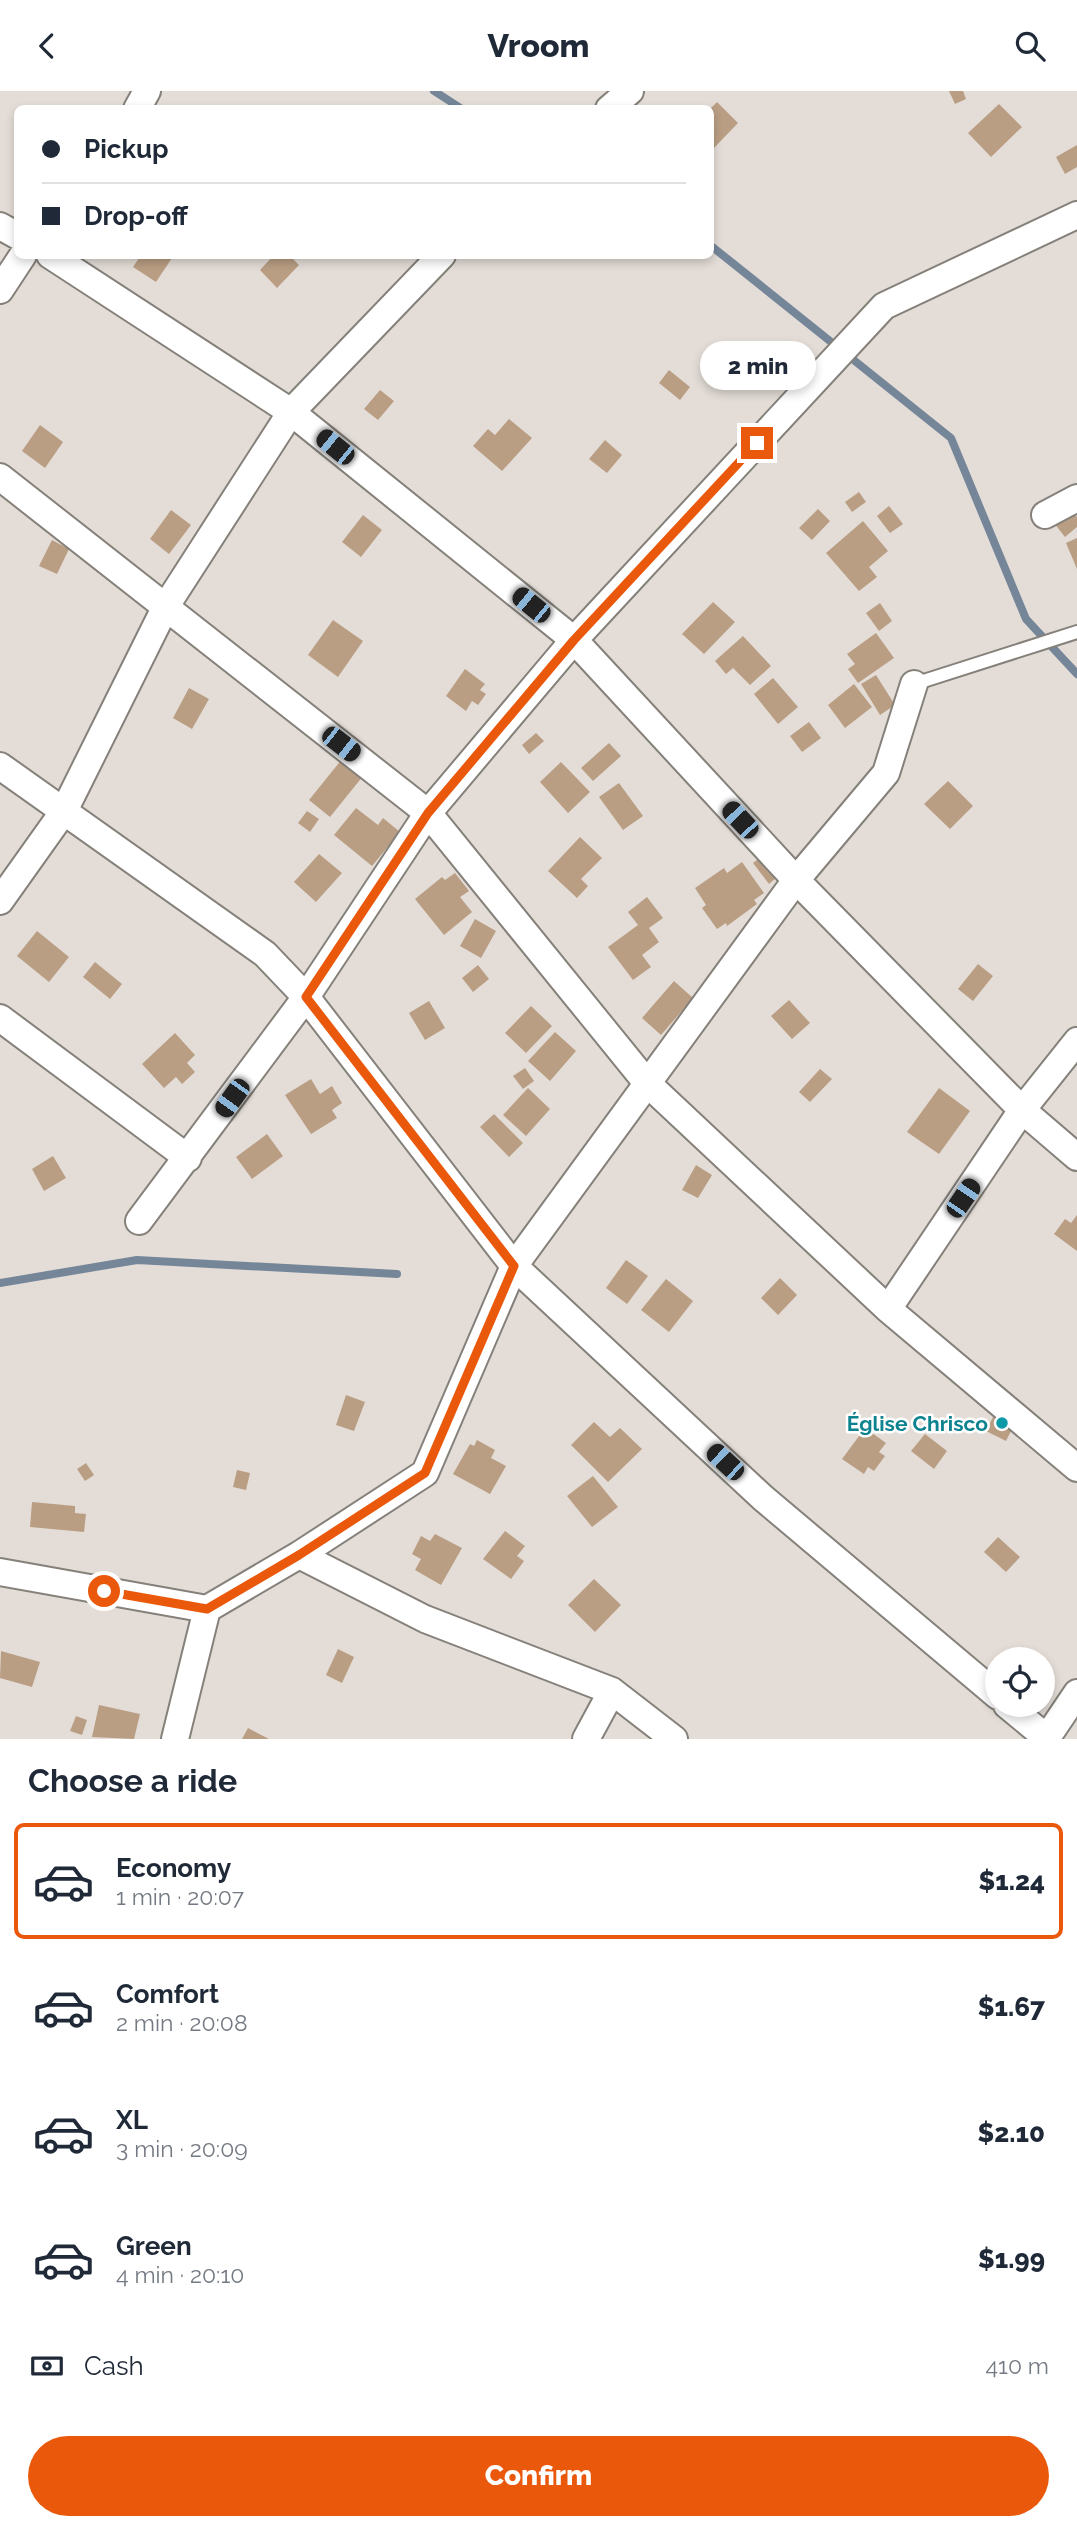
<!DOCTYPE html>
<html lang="en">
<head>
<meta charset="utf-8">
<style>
  body { margin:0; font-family:Raleway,sans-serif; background:#f6f6f7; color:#1f2937; height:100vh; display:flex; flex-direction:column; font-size:26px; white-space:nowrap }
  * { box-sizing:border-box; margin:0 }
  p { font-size:23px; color:#747a83 }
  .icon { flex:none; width:38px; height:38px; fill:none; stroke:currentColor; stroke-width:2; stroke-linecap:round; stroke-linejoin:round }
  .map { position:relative; height:1648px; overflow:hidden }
  .drawer { display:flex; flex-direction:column; background:#fff; flex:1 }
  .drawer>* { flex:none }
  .guide { position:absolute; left:14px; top:14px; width:700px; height:154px; border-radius:10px; box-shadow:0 4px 10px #0003; display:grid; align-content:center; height:154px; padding:0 28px; background:#fff }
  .buttons { position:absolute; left:985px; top:1556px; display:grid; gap:14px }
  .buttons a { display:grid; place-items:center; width:70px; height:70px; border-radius:50%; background:#fff; box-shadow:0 4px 10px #0003; font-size:35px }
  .end { position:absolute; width:32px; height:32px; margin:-16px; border:9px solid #ea580c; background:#fff; box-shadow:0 0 0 4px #fff }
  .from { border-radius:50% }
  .bubble { position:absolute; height:49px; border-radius:24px; background:#fff; box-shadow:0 4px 10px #0003; font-size:23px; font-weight:800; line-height:49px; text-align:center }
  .car { position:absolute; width:21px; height:42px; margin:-21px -10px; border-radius:9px; box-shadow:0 0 5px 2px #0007; background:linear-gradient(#222 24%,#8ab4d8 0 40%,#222 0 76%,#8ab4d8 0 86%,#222 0) }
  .guide b { display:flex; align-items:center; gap:24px; height:66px; font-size:26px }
  .guide b+b { border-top:2px solid #e0e1e3 }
  .guide i { width:18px; height:18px; background:#1f2937 }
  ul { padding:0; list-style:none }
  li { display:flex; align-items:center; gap:21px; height:116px; margin:0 14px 10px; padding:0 14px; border:4px solid transparent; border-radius:10px }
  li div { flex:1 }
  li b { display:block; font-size:26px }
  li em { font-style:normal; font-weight:800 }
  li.active { border-color:#ea580c }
  li>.icon { width:63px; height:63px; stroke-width:1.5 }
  h2 { padding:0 28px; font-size:32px; line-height:84px }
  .pay { display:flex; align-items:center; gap:18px; height:77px; padding:0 28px; font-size:26px }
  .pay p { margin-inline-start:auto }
  .primary-button { display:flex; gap:14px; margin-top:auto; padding:14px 28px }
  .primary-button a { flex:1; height:80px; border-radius:42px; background:#ea580c; color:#fff; font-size:28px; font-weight:800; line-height:80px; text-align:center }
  header { display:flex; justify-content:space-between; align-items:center; height:91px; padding:0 28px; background:#fff; font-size:32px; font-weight:800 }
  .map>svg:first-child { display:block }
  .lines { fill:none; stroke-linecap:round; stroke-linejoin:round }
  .stream { stroke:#758699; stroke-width:8 }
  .building { fill:#b99e83 }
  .service-casing { stroke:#85807a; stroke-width:16 }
  .minor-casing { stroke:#85807a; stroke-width:30 }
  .service { stroke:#fff; stroke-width:12 }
  .minor { stroke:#fff; stroke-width:26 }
  .route { stroke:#ea580c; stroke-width:9 }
  .culture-dot { fill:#0f9aa8; stroke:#fff; stroke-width:2.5 }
  .labels { text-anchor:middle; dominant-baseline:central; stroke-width:5; stroke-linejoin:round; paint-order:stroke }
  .culture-label { font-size:21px; font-weight:bold; fill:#0d838f; stroke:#fff; text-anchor:end }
</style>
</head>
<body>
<header><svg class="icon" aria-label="back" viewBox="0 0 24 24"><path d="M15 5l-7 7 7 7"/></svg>Vroom<svg class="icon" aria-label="search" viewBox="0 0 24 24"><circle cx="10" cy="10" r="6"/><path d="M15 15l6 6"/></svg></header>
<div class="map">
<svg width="1077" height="1648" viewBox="0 0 1077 1648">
  <rect width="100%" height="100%" fill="#e4ddd7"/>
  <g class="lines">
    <path class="stream" d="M434,0L462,18
      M710,154L951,347L1026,528L1077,583
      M0,1192L137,1169L397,1183"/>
  </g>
  <path class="building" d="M949,0H963L966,8L955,13Z
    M717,11L738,32L714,57L710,54V18Z
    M999,13L1022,36L991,66L968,42Z
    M1077,54V76L1065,83L1056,66Z
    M141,164H174L156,191L133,176Z
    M274,164H289L299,174L277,197L260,179Z
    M669,279L690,296L680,309L659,292Z
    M380,299L394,310L378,329L364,318Z
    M509,328L532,347L502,380L473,355L488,338L495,344Z
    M40,334L63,351L45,377L22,360Z
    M605,349L622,364L607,382L589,368Z
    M859,401L866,411L852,421L845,411Z
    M889,415L903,433L890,442L877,425Z
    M818,418L830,430L812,449L799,437Z
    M171,419L191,434L169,463L150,448Z
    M1072,419L1077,426V436L1065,446L1054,432Z
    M363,424L382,439L361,466L342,451Z
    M863,430L888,460L869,476L877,486L859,500L826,462Z
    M1077,447V478L1066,452Z
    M52,449L69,458L57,483L39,475Z
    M713,511L735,531L704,563L682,543Z
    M880,512L892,530L879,540L866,522Z
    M333,529L363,550L338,586L308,564Z
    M876,542L894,567L858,592L848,578L855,573L847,563Z
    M743,545L771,575L750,594L733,577L726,583L715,570Z
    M465,578L485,593L480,599L486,603L478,614L472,610L466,620L446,605Z
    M876,584L895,614L880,624L861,593Z
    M773,587L798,616L778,633L754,603Z
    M854,593L872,616L845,637L828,614Z
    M189,597L209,608L192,638L173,627Z
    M809,631L821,647L802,661L790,645Z
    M536,642L544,650L529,663L522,654Z
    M355,652L376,669L330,726L309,709Z
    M609,652L621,665L593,690L581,677Z
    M561,671L590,701L568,722L540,691Z
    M948,690L973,715L950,738L924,713Z
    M619,692L643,725L623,739L599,706Z
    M356,717L378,734L383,727L400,741L372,775L334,744Z
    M307,720L319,728L310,741L298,732Z
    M580,746L602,767L581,788L588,795L577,807L548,780Z
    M769,760L784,780L769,793L753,772Z
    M319,763L342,782L316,811L294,791Z
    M742,771L764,802L754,809L757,813L727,835L726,832L717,838L702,817L706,814L695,797L724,777L727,782Z
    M455,782L469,800L460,806L472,821L444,844L415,808L442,786L445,789Z
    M647,806L663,827L649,837L659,851L642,864L651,876L633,889L608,856L638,834L628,821Z
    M475,828L496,840L481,867L460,855Z
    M37,840L69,866L49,891L17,865Z
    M95,871L122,893L110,908L83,886Z
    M978,873L993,885L973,910L958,898Z
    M478,874L489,888L473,901L462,887Z
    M674,890L693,907L661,944L642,927Z
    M789,909L810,932L792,948L771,925Z
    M429,910L445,937L425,949L409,922Z
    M531,915L552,935L526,962L505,942Z
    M555,941L576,960L550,990L528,970Z
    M175,942L195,964L187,972L195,981L182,993L176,986L164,997L142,973Z
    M525,977L534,990L523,998L513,985Z
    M820,978L832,988L810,1011L799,1001Z
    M311,988L320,1003L332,995L342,1012L332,1019L337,1027L311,1043L285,1004Z
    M528,997L550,1018L526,1045L503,1024Z
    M939,997L970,1020L939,1063L907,1041Z
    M494,1023L523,1052L509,1066L480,1036Z
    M267,1043L283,1065L252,1088L236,1066Z
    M53,1065L66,1087L44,1100L32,1078Z
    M696,1074L712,1084L698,1107L682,1099Z
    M1077,1124V1160L1054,1143L1065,1128L1071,1132Z
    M626,1169L648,1185L627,1213L606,1197Z
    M780,1187L797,1204L778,1224L761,1207Z
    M666,1188L693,1210L669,1241L641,1219Z
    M346,1304L365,1311L354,1340L336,1334Z
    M999,1314L1019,1324L1006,1350L986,1340Z
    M594,1331L610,1346L620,1337L642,1358L608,1391L571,1354Z
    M865,1337L886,1352L879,1361L885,1365L874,1380L868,1376L864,1383L842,1368Z
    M925,1343L947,1360L934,1378L911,1360Z
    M477,1349L495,1359L491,1367L506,1375L490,1403L453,1383L470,1353L474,1355Z
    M86,1372L94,1384L85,1390L77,1378Z
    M237,1379L250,1382L246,1399L233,1396Z
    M593,1385L618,1416L592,1436L567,1405Z
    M32,1411L75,1415V1422L86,1423L84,1441L30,1436Z
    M505,1440L525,1455L517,1465L524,1470L511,1488L483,1468Z
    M435,1443L462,1457L441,1494L415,1479L421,1468L412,1463L421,1445L430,1450Z
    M998,1446L1020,1466L1006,1481L984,1461Z
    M594,1488L621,1514L595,1541L568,1514Z
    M338,1558L354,1566L342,1592L326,1584Z
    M1,1560L40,1571L32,1596L0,1587Z
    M99,1614L140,1623L134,1648L92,1646Z
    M76,1625L87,1629L82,1644L70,1640Z
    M248,1637L269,1648H242Z"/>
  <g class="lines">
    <defs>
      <path id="service" d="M914,593L1077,541"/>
      <path id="minor" d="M137,18L147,0
        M609,18L630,0
        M0,135L18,145
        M50,164L291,321L574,549L796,789L1022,1019L1077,1066
        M0,199L23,164
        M0,386L428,722L647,992L888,1218L1077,1377
        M1045,424L1077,407
        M0,675L265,863L306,906L514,1175L763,1407L998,1605
        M0,810L64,720L166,515L291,321L442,164
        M0,927L188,1067
        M139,1130L306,906L428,722L574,549L884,215L1077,124
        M888,1218L1022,1019L1077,950
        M299,1464L425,1528L612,1600L674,1648
        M0,1481L207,1518
        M1007,1614L1048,1648
        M175,1648L207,1518L299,1464L425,1382L514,1175L796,789L886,682L914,593
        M586,1648L612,1600
        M1046,1648L1077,1602"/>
    </defs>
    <use href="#service" class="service-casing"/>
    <use href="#minor" class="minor-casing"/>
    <use href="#service" class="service"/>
    <use href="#minor" class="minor"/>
  </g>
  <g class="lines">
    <path class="route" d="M104,1500L207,1518L299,1464L425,1382L514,1175L306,906L428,722L574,549L757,352"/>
  </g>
  <circle class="culture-dot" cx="1002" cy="1332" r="7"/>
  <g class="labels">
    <g class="culture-label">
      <text x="988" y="1332">Église Chrisco</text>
    </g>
  </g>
</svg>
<div class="buttons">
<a><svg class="icon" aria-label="locate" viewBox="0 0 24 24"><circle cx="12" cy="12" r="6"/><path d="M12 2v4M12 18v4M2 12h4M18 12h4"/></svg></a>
</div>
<i class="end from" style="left:104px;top:1500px"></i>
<i class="end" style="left:757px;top:352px"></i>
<div class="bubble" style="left:700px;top:250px;width:116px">2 min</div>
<i class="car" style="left:335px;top:356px;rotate:309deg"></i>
<i class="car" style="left:531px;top:514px;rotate:309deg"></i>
<i class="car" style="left:341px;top:653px;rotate:128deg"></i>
<i class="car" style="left:740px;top:729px;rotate:317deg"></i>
<i class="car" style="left:232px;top:1007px;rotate:216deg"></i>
<i class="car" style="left:963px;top:1107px;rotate:34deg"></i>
<i class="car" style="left:725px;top:1371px;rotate:313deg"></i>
<div class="guide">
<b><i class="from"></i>Pickup</b>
<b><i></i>Drop-off</b>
</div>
</div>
<section class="drawer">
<h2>Choose a ride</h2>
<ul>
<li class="active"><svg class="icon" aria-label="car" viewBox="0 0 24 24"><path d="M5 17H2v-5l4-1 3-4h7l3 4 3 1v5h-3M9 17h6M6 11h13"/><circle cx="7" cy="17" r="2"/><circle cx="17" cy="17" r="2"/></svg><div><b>Economy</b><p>1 min · 20:07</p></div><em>$1.24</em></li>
<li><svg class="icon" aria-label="car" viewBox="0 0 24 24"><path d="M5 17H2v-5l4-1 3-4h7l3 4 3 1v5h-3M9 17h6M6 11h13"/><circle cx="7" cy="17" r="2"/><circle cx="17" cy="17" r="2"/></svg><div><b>Comfort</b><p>2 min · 20:08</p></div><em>$1.67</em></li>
<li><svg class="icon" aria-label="car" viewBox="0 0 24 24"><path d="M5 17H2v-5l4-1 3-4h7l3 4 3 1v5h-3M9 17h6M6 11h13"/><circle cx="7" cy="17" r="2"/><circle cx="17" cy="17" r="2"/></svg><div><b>XL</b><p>3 min · 20:09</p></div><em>$2.10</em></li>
<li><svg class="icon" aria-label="car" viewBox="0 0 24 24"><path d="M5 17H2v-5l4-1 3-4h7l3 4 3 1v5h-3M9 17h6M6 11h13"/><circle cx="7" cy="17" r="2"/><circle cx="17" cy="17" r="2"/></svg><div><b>Green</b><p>4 min · 20:10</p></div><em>$1.99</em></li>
</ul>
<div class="pay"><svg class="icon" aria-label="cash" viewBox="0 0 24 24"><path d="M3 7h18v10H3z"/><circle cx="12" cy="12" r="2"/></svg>Cash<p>410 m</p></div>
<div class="primary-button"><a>Confirm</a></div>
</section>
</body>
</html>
